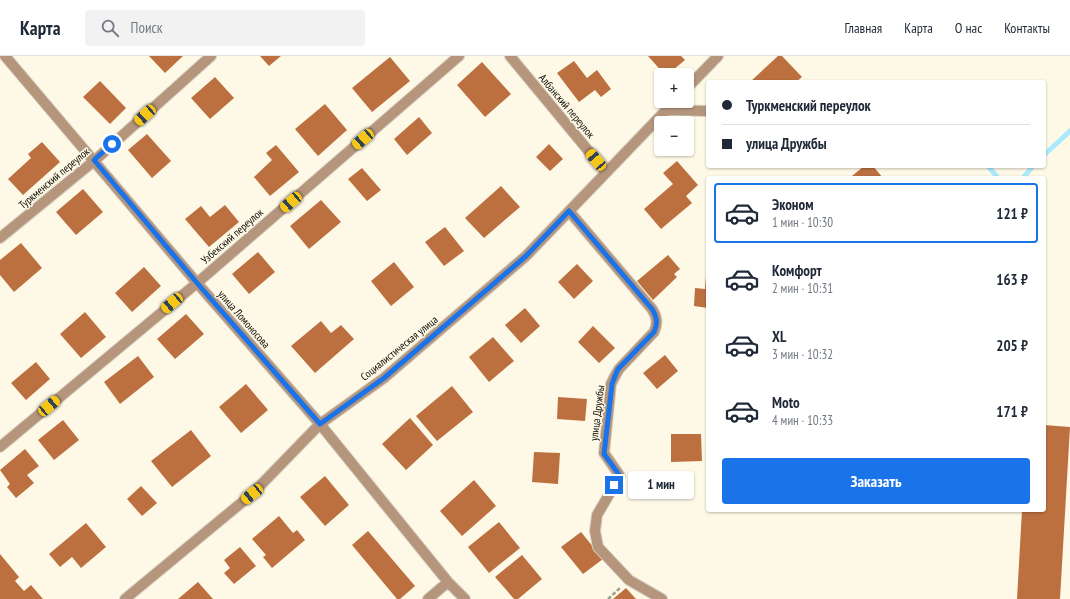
<!DOCTYPE html>
<html lang="ru">
<head>
<meta charset="utf-8">
<style>
  body { margin:0; font-family:"PT Sans Narrow",sans-serif; background:#f2f2f3; color:#1f2937; height:100vh; display:flex; flex-direction:column; font-size:15px; white-space:nowrap }
  * { box-sizing:border-box; margin:0 }
  p { font-size:13px; color:#747a83 }
  .icon { flex:none; width:22px; height:22px; fill:none; stroke:currentColor; stroke-width:2; stroke-linecap:round; stroke-linejoin:round }
  .map { position:relative; flex:1; overflow:hidden }
  .side { position:absolute; left:706px; top:120px; width:340px; height:336px; display:flex; flex-direction:column; background:#fff; border-radius:4px; box-shadow:0 1px 3px #0004 }
  .side>* { flex:none }
  .top-card { position:absolute; left:706px; top:24px; width:340px; height:88px; border-radius:4px; box-shadow:0 1px 3px #0004; display:grid; align-content:center; height:88px; padding:0 16px; background:#fff }
  .controls { position:absolute; left:654px; top:12px; display:grid; gap:8px }
  .controls a { display:grid; place-items:center; width:40px; height:40px; border-radius:4px; background:#fff; box-shadow:0 1px 3px #0004; font-size:20px }
  .end { position:absolute; width:18px; height:18px; margin:-9px; border:5px solid #1a73e8; background:#fff; box-shadow:0 0 0 2px #fff }
  .from { border-radius:50% }
  .bubble { position:absolute; height:28px; border-radius:4px; background:#fff; box-shadow:0 1px 3px #0004; font-size:13px; font-weight:600; line-height:28px; text-align:center }
  .car { position:absolute; width:12px; height:24px; margin:-12px -6px; border-radius:5px; box-shadow:0 0 3px 1px #0007; background:linear-gradient(#f5c518 24%,#345 0 40%,#f5c518 0 76%,#345 0 86%,#f5c518 0) }
  .top-card b { display:flex; align-items:center; gap:14px; height:38px; font-size:15px }
  .top-card b+b { border-top:1px solid #e0e1e3 }
  .top-card i { width:10px; height:10px; background:#1f2937 }
  ul { padding:7px 0 0; list-style:none }
  li { display:flex; align-items:center; gap:12px; height:60px; margin:0 8px 6px; padding:0 8px; border:2px solid transparent; border-radius:4px }
  li div { flex:1 }
  li b { display:block; font-size:15px }
  li em { font-style:normal; font-weight:600 }
  li.on { border-color:#1a73e8 }
  li>.icon { width:36px; height:36px; stroke-width:1.5 }
  .button { display:flex; gap:8px; margin-top:auto; padding:8px 16px }
  .button a { flex:1; height:46px; border-radius:4px; background:#1a73e8; color:#fff; font-size:16px; font-weight:600; line-height:46px; text-align:center }
  header { display:flex; align-items:center; gap:24px; box-sizing:border-box; height:56px; padding:0 20px; background:#fff; border-bottom:1px solid #e0e1e3 }
  header strong { font-size:19px }
  nav { display:flex; gap:22px; margin-inline-start:auto; font-size:14px }
  .search { width:280px; height:36px; background:#f2f2f3; display:flex; align-items:center; gap:10px; box-sizing:border-box; padding:0 14px; border-radius:4px; color:#747a83; font-size:15px }
  .map>svg:first-child { display:block }
  .lines { fill:none; stroke-linecap:round; stroke-linejoin:round }
  .stream { stroke:#a9ebfc; stroke-width:5 }
  .building { fill:#bc703f }
  .minor-casing { stroke:#d8d2c2; stroke-width:12 }
  .path { stroke:#a19c8e; stroke-width:2.5; stroke-dasharray:4 2; stroke-linecap:butt }
  .minor { stroke:#b5957c; stroke-width:10 }
  .route { stroke:#1a73e8; stroke-width:5 }
  .labels { text-anchor:middle; dominant-baseline:central; stroke-width:3; stroke-linejoin:round; paint-order:stroke }
  .street-label { font-size:11px; fill:#100d06; stroke:#fef8e6 }
</style>
</head>
<body>
<header>
<strong>Карта</strong>
<div class="search"><svg class="icon" aria-label="search" viewBox="0 0 24 24"><circle cx="10" cy="10" r="6"/><path d="M15 15l6 6"/></svg>Поиск</div>
<nav><a>Главная</a><a>Карта</a><a>О нас</a><a>Контакты</a></nav>
</header>
<div class="map">
<svg width="1070" height="543" viewBox="0 0 1070 543">
  <rect width="100%" height="100%" fill="#fef8e6"/>
  <g class="lines">
    <path class="stream" d="M1044,99L1070,75
      M988,110L998,122
      M1023,122L1033,110"/>
  </g>
  <path class="building" d="M149,0H183L165,17Z
    M260,0H281L269,10Z
    M648,0H681L685,4L667,19H665Z
    M778,0H782L802,21L796,26H750Z
    M390,1L410,25L372,56L352,32Z
    M574,5L587,22L597,14L611,33L601,41L595,34L579,46L557,17Z
    M482,6L511,38L485,61L457,29Z
    M215,21L234,42L210,63L191,42Z
    M100,25L126,52L110,68L83,41Z
    M325,48L347,74L318,100L295,73Z
    M419,61L432,77L407,99L394,83Z
    M147,78L171,105L152,122L128,94Z
    M42,86L60,106L23,139L8,123L31,102L28,98Z
    M549,88L563,103L550,115L536,101Z
    M276,89L299,116L270,140L254,121L272,104L266,97Z
    M677,105L698,129L686,140L692,147L661,173L644,153L673,128L663,117Z
    M864,110H873L883,122H854L852,120Z
    M362,112L381,134L367,145L348,123Z
    M501,130L520,151L484,182L465,162Z
    M83,133L103,156L76,179L56,156Z
    M321,144L341,166L309,193L290,170Z
    M225,149L239,166L209,191L185,163L201,150L210,161Z
    M445,171L464,195L444,210L425,186Z
    M21,187L42,212L14,236L0,219V204Z
    M258,196L275,216L249,238L232,218Z
    M668,199L680,213L674,218L677,221L653,244L637,225Z
    M394,206L414,231L391,250L371,225Z
    M577,208L593,225L574,243L558,226Z
    M144,211L161,230L132,256L115,237Z
    M706,220H708V252L694,250L695,232L705,233Z
    M525,252L540,270L521,287L505,269Z
    M85,256L106,281L81,302L60,278Z
    M186,258L204,278L175,303L157,283Z
    M321,265L331,277L341,269L354,283L315,317L291,290Z
    M593,270L615,292L599,307L578,286Z
    M493,281L514,305L489,326L469,301Z
    M665,299L678,315L657,333L643,317Z
    M138,300L154,321L120,348L104,326Z
    M36,306L50,323L26,344L11,327Z
    M246,328L268,354L241,377L219,351Z
    M452,330L473,356L437,385L416,360Z
    M558,341L587,343L585,365L557,363Z
    M410,362L433,389L406,414L382,388Z
    M63,364L79,384L54,404L38,384Z
    M1044,369L1070,371L1060,543H1017L1022,454H1044Z
    M191,374L211,400L172,431L151,405Z
    M671,378H701L702,405L671,406Z
    M25,393L39,410L27,419L34,427L16,442L7,431L10,428L0,414Z
    M534,396L560,397L558,428L532,426Z
    M325,420L349,449L325,470L300,441Z
    M474,424L496,450L462,480L440,455Z
    M141,430L157,447L142,460L127,443Z
    M279,460L293,477L297,474L305,484L272,512L263,501L266,499L252,483Z
    M499,466L520,492L489,517L468,491Z
    M86,467L106,491L81,512L72,501L60,511L49,498Z
    M368,475L415,530L400,543H397L352,489Z
    M581,476L603,503L583,518L561,491Z
    M240,491L256,510L234,528L224,517L230,512L224,504Z
    M0,498L19,521L15,525L24,535L31,529L43,543H0Z
    M522,499L542,523L518,543H514L495,521Z
    M198,526L213,543H178Z
    M626,532L636,543H613Z"/>
  <g class="lines">
    <defs>
      <path id="minor" d="M5,0L197,227L320,368L448,526L465,543
        M510,0L606,116
        M687,32L718,0
        M666,54L708,55
        M569,155L652,253C657,261 658,267 654,276L619,313L615,320L611,328L604,397L620,420L597,459L595,475L598,491L629,524L662,543
        M0,182L94,105L211,0
        M0,391L197,227L459,0
        M125,543L252,438L320,368L384,322L526,200L675,45
        M428,543L448,526"/>
    </defs>
    <use href="#minor" class="minor-casing"/>
    <path class="path" d="M608,543L620,532"/>
    <use href="#minor" class="minor"/>
  </g>
  <g class="lines">
    <path class="route" d="M112,88L94,104L197,227L320,368L384,322L526,200L569,155L652,253C657,261 658,267 654,276L618,313L615,320L612,328L604,398L620,420L614,429"/>
  </g>
  <g class="labels">
    <g class="street-label">
      <text transform="translate(567 50) rotate(50)">Албанский переулок</text>
      <text transform="translate(54 122) rotate(-40)">Туркменский переулок</text>
      <text transform="translate(232 180) rotate(-41)">Узбекский переулок</text>
      <text transform="translate(244 263) rotate(49)">улица Ломоносова</text>
      <text transform="translate(399 292) rotate(-39)">Социалистическая улица</text>
      <text transform="translate(597 357) rotate(-83)">улица Дружбы</text>
    </g>
  </g>
</svg>
<div class="controls">
<a>+</a>
<a>−</a>
</div>
<i class="end from" style="left:112px;top:88px"></i>
<i class="end" style="left:614px;top:429px"></i>
<div class="bubble" style="left:628px;top:415px;width:66px">1 мин</div>
<i class="car" style="left:145px;top:59px;rotate:228deg"></i>
<i class="car" style="left:363px;top:83px;rotate:229deg"></i>
<i class="car" style="left:596px;top:104px;rotate:320deg"></i>
<i class="car" style="left:291px;top:146px;rotate:229deg"></i>
<i class="car" style="left:172px;top:247px;rotate:230deg"></i>
<i class="car" style="left:49px;top:350px;rotate:50deg"></i>
<i class="car" style="left:252px;top:438px;rotate:231deg"></i>
<div class="top-card">
<b><i class="from"></i>Туркменский переулок</b>
<b><i></i>улица Дружбы</b>
</div>
<section class="side">
<ul>
<li class="on"><svg class="icon" aria-label="car" viewBox="0 0 24 24"><path d="M5 17H2v-5l4-1 3-4h7l3 4 3 1v5h-3M9 17h6M6 11h13"/><circle cx="7" cy="17" r="2"/><circle cx="17" cy="17" r="2"/></svg><div><b>Эконом</b><p>1 мин · 10:30</p></div><em>121 ₽</em></li>
<li><svg class="icon" aria-label="car" viewBox="0 0 24 24"><path d="M5 17H2v-5l4-1 3-4h7l3 4 3 1v5h-3M9 17h6M6 11h13"/><circle cx="7" cy="17" r="2"/><circle cx="17" cy="17" r="2"/></svg><div><b>Комфорт</b><p>2 мин · 10:31</p></div><em>163 ₽</em></li>
<li><svg class="icon" aria-label="car" viewBox="0 0 24 24"><path d="M5 17H2v-5l4-1 3-4h7l3 4 3 1v5h-3M9 17h6M6 11h13"/><circle cx="7" cy="17" r="2"/><circle cx="17" cy="17" r="2"/></svg><div><b>XL</b><p>3 мин · 10:32</p></div><em>205 ₽</em></li>
<li><svg class="icon" aria-label="car" viewBox="0 0 24 24"><path d="M5 17H2v-5l4-1 3-4h7l3 4 3 1v5h-3M9 17h6M6 11h13"/><circle cx="7" cy="17" r="2"/><circle cx="17" cy="17" r="2"/></svg><div><b>Moto</b><p>4 мин · 10:33</p></div><em>171 ₽</em></li>
</ul>
<div class="button"><a>Заказать</a></div>
</section>
</div>
</body>
</html>
